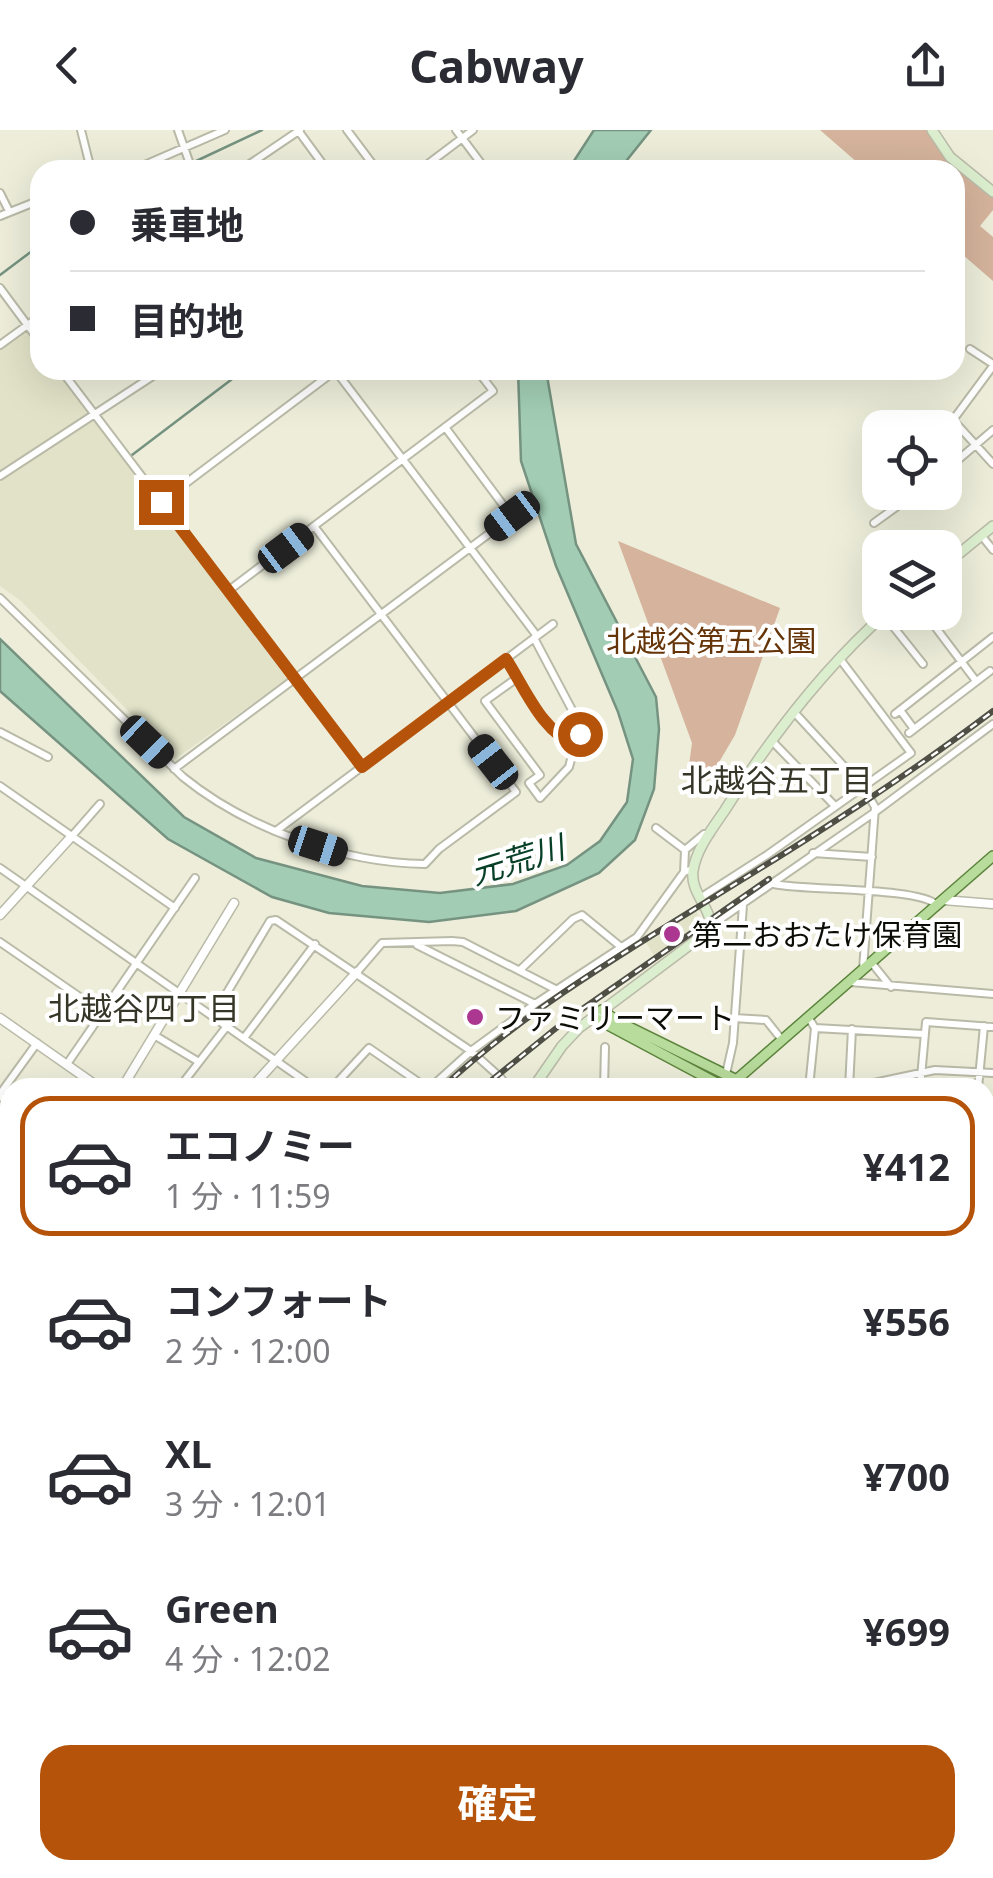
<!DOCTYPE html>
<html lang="ja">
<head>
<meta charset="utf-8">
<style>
  body { margin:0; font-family:"Noto Sans","Noto Sans JP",sans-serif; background:#f7f7f7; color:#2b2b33; height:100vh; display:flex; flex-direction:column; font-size:38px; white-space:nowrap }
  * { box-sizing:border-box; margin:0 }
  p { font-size:32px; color:#7c7c81 }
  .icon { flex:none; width:55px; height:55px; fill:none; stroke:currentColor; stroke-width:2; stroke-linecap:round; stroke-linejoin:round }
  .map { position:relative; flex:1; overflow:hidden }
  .drawer { position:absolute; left:0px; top:948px; width:995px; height:802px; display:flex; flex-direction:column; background:#fff; border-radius:30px 30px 0 0; box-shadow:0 10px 40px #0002 }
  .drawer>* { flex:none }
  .hud { position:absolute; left:30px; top:30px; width:935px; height:220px; border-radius:30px; box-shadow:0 10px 40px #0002; display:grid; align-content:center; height:220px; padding:0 40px; background:#fff }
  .buttons { position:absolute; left:862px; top:280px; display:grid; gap:20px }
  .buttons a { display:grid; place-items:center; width:100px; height:100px; border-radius:20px; background:#fff; box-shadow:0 10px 40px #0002; font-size:50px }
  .end { position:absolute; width:45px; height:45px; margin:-22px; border:12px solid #b45309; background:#fff; box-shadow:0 0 0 5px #fff }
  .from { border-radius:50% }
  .car { position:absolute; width:30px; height:60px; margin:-30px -15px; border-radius:12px; box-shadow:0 0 8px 2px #0007; background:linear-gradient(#222 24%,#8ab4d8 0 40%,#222 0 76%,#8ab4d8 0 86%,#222 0) }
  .hud b { display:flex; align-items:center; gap:35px; height:95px; font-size:38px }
  .hud b+b { border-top:2px solid #e1e1e2 }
  .hud i { width:25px; height:25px; background:#2b2b33 }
  ul { padding:18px 0 0; list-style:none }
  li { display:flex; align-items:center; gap:30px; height:140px; margin:0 20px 15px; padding:0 20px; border:5px solid transparent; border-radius:30px }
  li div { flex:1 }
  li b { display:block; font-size:38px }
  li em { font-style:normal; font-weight:700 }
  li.current { border-color:#b45309 }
  li>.icon { width:90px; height:90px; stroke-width:1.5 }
  .primary-button { display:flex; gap:20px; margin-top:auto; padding:20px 40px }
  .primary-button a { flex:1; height:115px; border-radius:30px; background:#b45309; color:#fff; font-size:40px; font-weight:700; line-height:115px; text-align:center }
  header { display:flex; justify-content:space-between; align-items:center; height:130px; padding:0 40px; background:#fff; font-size:45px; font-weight:700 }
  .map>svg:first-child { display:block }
  .built { fill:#e1e2c7 }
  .green { fill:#d5b39c }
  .water { fill:#a2cdb4; stroke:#759380; stroke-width:2.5 }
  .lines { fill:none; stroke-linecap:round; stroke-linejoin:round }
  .stream { stroke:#759380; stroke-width:2.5 }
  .river { stroke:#a2cdb4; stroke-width:12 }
  .minor-casing { stroke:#babaa8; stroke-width:10 }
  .tertiary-casing { stroke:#babaa8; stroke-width:11 }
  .secondary-casing { stroke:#babaa8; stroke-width:12 }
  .primary-casing { stroke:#5d853d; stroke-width:12 }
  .minor { stroke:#fff; stroke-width:6 }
  .tertiary { stroke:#fff; stroke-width:8 }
  .secondary { stroke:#dbeece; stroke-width:9 }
  .primary { stroke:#b8dc9c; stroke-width:9 }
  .rail-casing { stroke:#4f4f46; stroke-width:6 }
  .rail { stroke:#fff; stroke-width:2.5; stroke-dasharray:8; stroke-linecap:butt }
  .route { stroke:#b45309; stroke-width:12 }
  .poi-dot { fill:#ac3790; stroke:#fff; stroke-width:4 }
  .labels { text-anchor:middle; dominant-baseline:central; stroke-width:8; stroke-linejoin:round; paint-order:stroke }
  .park-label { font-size:30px; fill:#653509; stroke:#fff }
  .poi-label { font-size:30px; fill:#0d0d07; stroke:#fff; text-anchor:start }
  .neighbourhood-label { font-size:32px; fill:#363628; stroke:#fff }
  .water-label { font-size:32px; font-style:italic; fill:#073f27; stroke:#fff }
</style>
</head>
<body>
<header><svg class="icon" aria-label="back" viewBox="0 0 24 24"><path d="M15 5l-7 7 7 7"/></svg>Cabway<svg class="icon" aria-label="share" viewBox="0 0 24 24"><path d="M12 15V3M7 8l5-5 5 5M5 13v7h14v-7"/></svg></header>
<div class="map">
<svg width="993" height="1748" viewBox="0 0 993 1748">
  <rect width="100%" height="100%" fill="#ededda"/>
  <path class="built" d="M27,198L40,215V240H59L92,285L0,342V219Z
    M94,289L287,549L175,629L21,471L0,456V351Z
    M694,776L702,794L700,799L657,830L643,808Z"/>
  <path class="green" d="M820,0H928L940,22L993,67V80L980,96L993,107V151L955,118V40H866Z
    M618,411L780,478L735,605L708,651L688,643L692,613Z"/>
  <path class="water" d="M594,0H651L619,40H568Z
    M518,240H546L576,414L656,567L659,599L654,659L635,710L599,743L516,781L429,792L329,783L272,767L168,709L0,561V509L184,687L256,728L362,756L440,763L513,754L567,735L600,711L627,672L633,629L618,582L556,436L521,331Z"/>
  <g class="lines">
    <path class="stream" d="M177,40L262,0
      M0,145L40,115
      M132,325L244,240"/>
    <path class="river" d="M985,1528L993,1526
      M489,1748L497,1740"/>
    <defs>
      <path id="minor" d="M81,0L91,40
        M178,0L192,40
        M347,0L377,40
        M456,0L486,40
        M300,3L327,40
        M133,40L225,0
        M241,40L300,0
        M420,40L473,0
        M0,63L9,81
        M0,86L40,70
        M0,158L40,212
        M0,215L40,186
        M970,219L993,234
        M993,236L953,290L993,334
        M61,240L362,637
        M335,240L537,506
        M445,297L512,387
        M945,341L993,300
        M0,346L162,240
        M945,362L949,366
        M161,372L336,240
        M874,393L917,362
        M981,405L993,420
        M228,461L493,261L477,240
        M0,468L183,647C247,699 343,733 425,734L439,719L516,662L314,396
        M924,482L976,551
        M884,485L923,534
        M506,529C526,558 542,603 577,615
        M517,548L485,571L540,645L529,653L540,668L569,637L580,595L534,508
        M900,580L914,599
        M794,582L864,658L875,677L863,839
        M895,584L993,507
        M0,602L48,627
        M909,603L990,541
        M772,611L835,676
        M174,639L518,382
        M0,656L175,778
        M656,698L685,720L704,704H710
        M276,701L553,494
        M72,706L100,674
        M813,723L872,727
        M0,738L315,958
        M684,742L685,720
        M774,754C806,761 919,757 937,775
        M700,768L767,725L911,623L840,529
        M712,795L875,682L993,594
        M0,812L103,883
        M417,815L535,874
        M871,832L891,857
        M520,840L573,789L582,785L621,817
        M357,842L382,813L452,811L463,812L555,859
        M850,852L993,864
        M213,886L270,791L276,790L471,921L501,948
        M808,887L815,898L809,958
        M734,888L766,890L782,910
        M815,898L923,904
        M154,905L199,932
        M244,908L315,814
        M67,934L195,748
        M726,944L733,913L743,775
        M179,958L227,896
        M332,958L369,918L427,958
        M430,958L471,921L535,874L637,807L684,742L693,739
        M491,958L501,948L508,958
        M604,958L605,917
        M849,958L852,899
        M850,958L935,940L993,943
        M920,958L926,892L993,897
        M978,958L984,896
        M0,964L37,913
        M0,967L10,971
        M985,989L993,990
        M0,1006L10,1009
        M0,1116L10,1119
        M985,1177H993
        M0,1223L10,1209
        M0,1229L10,1235
        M985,1241L993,1228
        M985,1284L993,1283
        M0,1290L10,1298
        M985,1400H993
        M0,1438L10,1444
        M985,1453L993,1452
        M985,1466L989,1512
        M0,1495L10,1501
        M0,1534L10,1516
        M985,1541L993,1539
        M0,1590L10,1571
        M985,1638L993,1625
        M985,1669L993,1671
        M985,1728L993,1727
        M0,1736L26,1748
        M196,1740L220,1748
        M912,1740L913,1748
        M253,1748L256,1740
        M275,1748L277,1740
        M330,1748L333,1740
        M357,1748L359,1740
        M477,1748L483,1740
        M505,1748L511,1740
        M554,1748L556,1740
        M591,1748L593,1740
        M628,1748L630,1740
        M680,1748L682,1740
        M692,1748L694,1740
        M730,1748L731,1740
        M806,1748L807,1740
        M844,1748V1740"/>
      <path id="tertiary" d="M943,770L993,774
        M0,785L72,706
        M0,888L100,958
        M122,958L234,773
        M251,958L357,842
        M0,1158L10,1142
        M0,1277L10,1265
        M0,1369L10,1378
        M985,1571L993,1576"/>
      <path id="secondary" d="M932,0L950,27L993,62
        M945,435L993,396
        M533,958L562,916L579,898L711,799C712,778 690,763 693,741C696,719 713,698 725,680C770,608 823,539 887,482
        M0,1058L10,1061
        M26,1748L31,1740"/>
      <path id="primary" d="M602,880L617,891L753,958
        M593,887L726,958
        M727,958L993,726
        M985,1073L993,1077
        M985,1084L993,1088
        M154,1748L159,1740"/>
    </defs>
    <use href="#minor" class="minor-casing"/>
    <use href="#tertiary" class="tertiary-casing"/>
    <use href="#secondary" class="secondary-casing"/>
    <use href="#primary" class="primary-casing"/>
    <use href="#minor" class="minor"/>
    <use href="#tertiary" class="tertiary"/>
    <use href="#secondary" class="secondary"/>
    <use href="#primary" class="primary"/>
    <defs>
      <path id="rail" d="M442,958C526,880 625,822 722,762C815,705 906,647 993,581
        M482,958L565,891L769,749
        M0,1548L10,1529
        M0,1576L10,1557"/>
    </defs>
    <use href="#rail" class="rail-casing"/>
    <use href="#rail" class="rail"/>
  </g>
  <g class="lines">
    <path class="route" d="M161,372L362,637L506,529C525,558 542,603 577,615L580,604"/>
  </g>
  <g class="poi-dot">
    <circle cx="672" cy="804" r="10"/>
    <circle cx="475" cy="887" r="10"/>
  </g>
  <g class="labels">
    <g class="park-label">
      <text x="711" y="510">北越谷第五公園</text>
    </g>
    <g class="poi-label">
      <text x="692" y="804">第二おおたけ保育園</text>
      <text x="495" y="887">ファミリーマート</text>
    </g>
    <g class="neighbourhood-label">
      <text x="777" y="649">北越谷五丁目</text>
      <text x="144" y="877">北越谷四丁目</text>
    </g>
    <g class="water-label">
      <text transform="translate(517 729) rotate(-17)">元荒川</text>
    </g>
  </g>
</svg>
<div class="buttons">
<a><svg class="icon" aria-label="locate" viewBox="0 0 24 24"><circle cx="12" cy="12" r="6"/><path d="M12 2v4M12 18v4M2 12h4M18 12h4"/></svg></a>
<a><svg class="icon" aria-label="layers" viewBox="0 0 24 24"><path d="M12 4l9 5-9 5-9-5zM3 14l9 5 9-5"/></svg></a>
</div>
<i class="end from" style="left:580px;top:604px"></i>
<i class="end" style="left:161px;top:372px"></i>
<i class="car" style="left:512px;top:386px;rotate:233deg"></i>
<i class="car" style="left:286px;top:418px;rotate:53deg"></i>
<i class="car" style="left:147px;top:612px;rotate:134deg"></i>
<i class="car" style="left:493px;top:632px;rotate:322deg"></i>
<i class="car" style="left:318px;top:716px;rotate:108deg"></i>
<div class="hud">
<b><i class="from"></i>乗車地</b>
<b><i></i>目的地</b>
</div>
<section class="drawer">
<ul>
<li class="current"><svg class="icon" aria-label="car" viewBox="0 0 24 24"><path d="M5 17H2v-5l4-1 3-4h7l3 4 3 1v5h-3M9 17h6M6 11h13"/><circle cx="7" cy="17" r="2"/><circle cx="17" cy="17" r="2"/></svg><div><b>エコノミー</b><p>1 分 · 11:59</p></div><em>¥412</em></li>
<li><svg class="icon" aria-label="car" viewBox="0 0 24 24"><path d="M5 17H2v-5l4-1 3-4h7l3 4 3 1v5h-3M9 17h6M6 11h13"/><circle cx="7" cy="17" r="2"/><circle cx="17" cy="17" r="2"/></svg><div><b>コンフォート</b><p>2 分 · 12:00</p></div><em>¥556</em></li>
<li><svg class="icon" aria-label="car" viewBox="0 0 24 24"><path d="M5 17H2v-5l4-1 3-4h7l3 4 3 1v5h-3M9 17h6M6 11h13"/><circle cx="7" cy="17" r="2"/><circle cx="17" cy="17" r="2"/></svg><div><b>XL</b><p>3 分 · 12:01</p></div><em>¥700</em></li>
<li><svg class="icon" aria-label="car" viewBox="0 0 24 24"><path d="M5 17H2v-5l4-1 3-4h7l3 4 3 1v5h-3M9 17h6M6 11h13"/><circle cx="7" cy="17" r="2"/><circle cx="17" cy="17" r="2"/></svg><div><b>Green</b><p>4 分 · 12:02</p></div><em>¥699</em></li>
</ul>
<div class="primary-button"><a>確定</a></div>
</section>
</div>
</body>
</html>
